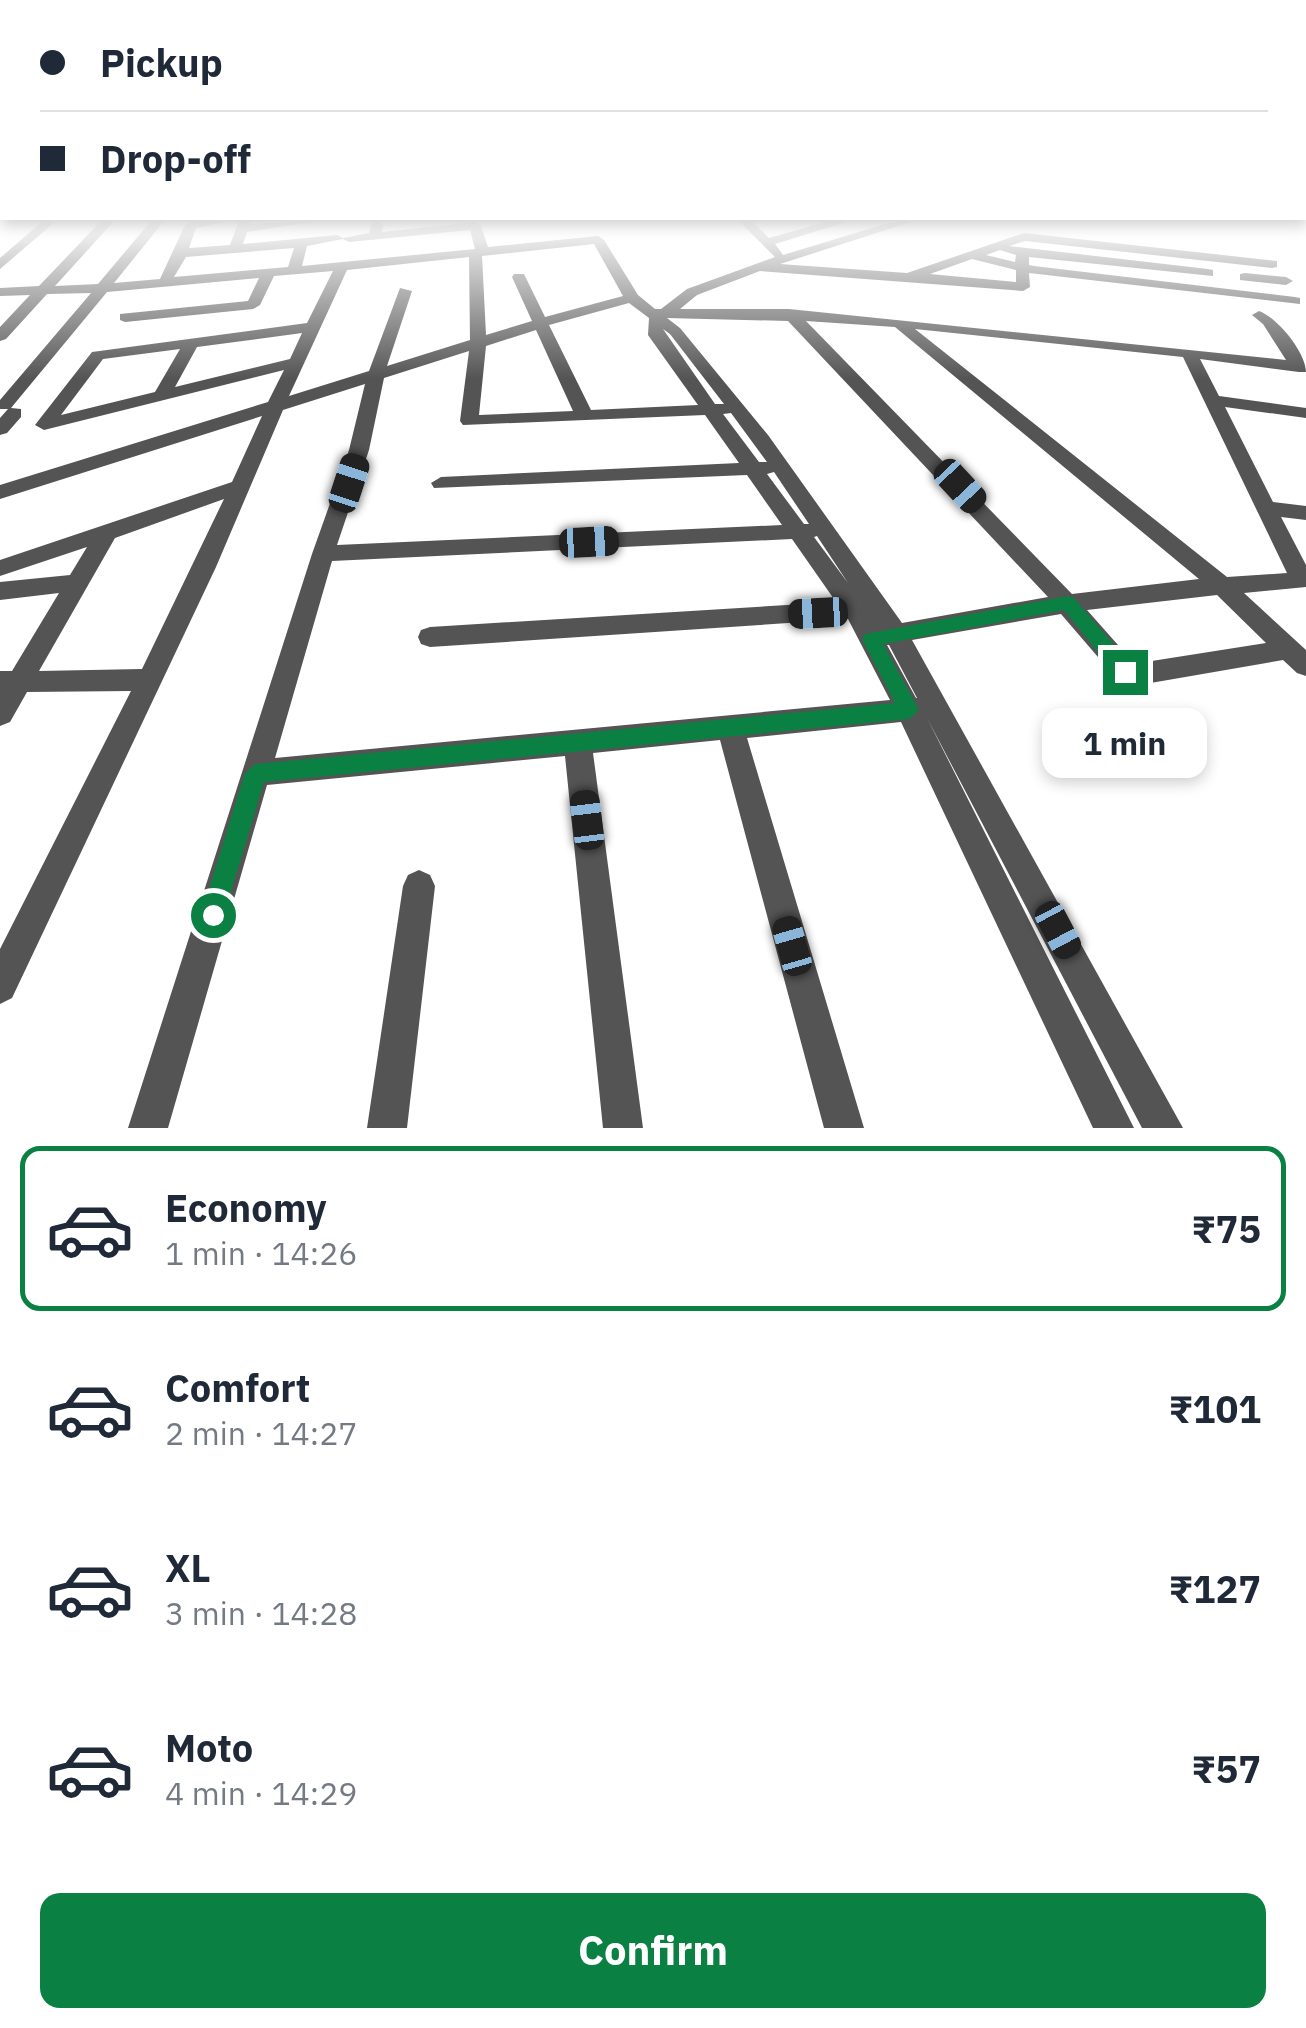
<!DOCTYPE html>
<html lang="en">
<head>
<meta charset="utf-8">
<style>
  body { margin:0; font-family:"IBM Plex Sans",sans-serif; background:#f2f2f3; color:#1f2937; height:100vh; display:flex; flex-direction:column; font-size:38px; white-space:nowrap }
  * { box-sizing:border-box; margin:0 }
  p { font-size:32px; color:#747a83 }
  .icon { flex:none; width:55px; height:55px; fill:none; stroke:currentColor; stroke-width:2; stroke-linecap:round; stroke-linejoin:round }
  .map { position:relative; height:1128px; overflow:hidden }
  .drawer { display:flex; flex-direction:column; background:#fff; flex:1 }
  .drawer>* { flex:none }
  .guide { position:absolute; left:0px; top:0px; width:1308px; height:220px; box-shadow:0 5px 15px #0003; display:grid; align-content:center; height:220px; padding:0 40px; background:#fff }
  .end { position:absolute; width:45px; height:45px; margin:-22px; border:12px solid #0b8043; background:#fff; box-shadow:0 0 0 5px #fff }
  .from { border-radius:50% }
  .bubble { position:absolute; height:70px; border-radius:20px; background:#fff; box-shadow:0 5px 15px #0003; font-size:32px; font-weight:700; line-height:70px; text-align:center }
  .car { position:absolute; width:30px; height:60px; margin:-30px -15px; border-radius:12px; box-shadow:0 0 8px 2px #0007; background:linear-gradient(#222 24%,#8ab4d8 0 40%,#222 0 76%,#8ab4d8 0 86%,#222 0) }
  .guide b { display:flex; align-items:center; gap:35px; height:95px; font-size:38px }
  .guide b+b { border-top:2px solid #e0e1e3 }
  .guide i { width:25px; height:25px; background:#1f2937 }
  ul { padding:18px 0 0; list-style:none }
  li { display:flex; align-items:center; gap:30px; height:165px; margin:0 20px 15px; padding:0 20px; border:5px solid transparent; border-radius:20px }
  li div { flex:1 }
  li b { display:block; font-size:38px }
  li em { font-style:normal; font-weight:700 }
  li.current { border-color:#0b8043 }
  li>.icon { width:90px; height:90px; stroke-width:1.5 }
  .primary-button { display:flex; gap:20px; margin-top:auto; padding:20px 40px }
  .primary-button a { flex:1; height:115px; border-radius:20px; background:#0b8043; color:#fff; font-size:40px; font-weight:700; line-height:115px; text-align:center }
  .map>svg:first-child { display:block }
  .lines { fill:none; stroke-linecap:round; stroke-linejoin:round }
  .minor { fill:#545454; fill-rule:evenodd }
  .route { fill:#0b8043 }
</style>
</head>
<body>
<div class="map">
<svg width="1306" height="1128" viewBox="0 0 1306 1128">
  <rect width="100%" height="100%" fill="#fff"/>
  <g class="lines">
    <path class="minor" d="M43,221H56L0,269V258Z
      M101,221H114L55,286L98,284L151,221H164L114,283L160,279L185,225L193,221H229L196,228L189,248L230,245L239,221H251L250,224L316,221L247,232L243,244L337,235L343,238L369,233L371,225L377,221L383,225L382,232L475,222L481,226L488,247L598,236L604,240L638,295L655,309H661L687,289L775,257L739,221H752L769,238L829,221H849L775,244L783,255L895,221H914L780,264L907,273L1024,233L1277,261V267L1272,268L1025,241L1009,246L1208,269L1213,270V276L1029,257V265L1034,266L1295,297L1300,298V304L1029,273L1030,287L1023,291L760,271L697,295L680,309H789L1286,360L1263,324L1252,315L1259,311C1278,318 1306,353 1306,372H1299L1200,359L1219,396L1306,408V418L1225,407L1273,502L1306,506V520L1281,517L1306,565V587L1244,593L1306,650V676L1297,673L1283,660L1139,685L1116,678L1061,614L912,640L1183,1128H1142L927,718L1134,1128H1093L901,722L747,738L864,1128H824L720,740L593,753L643,1128H603L565,756L267,785L168,1128H128L312,554L349,450L365,384L283,410L216,567L12,998L0,1004V949L131,691L27,692L10,722L0,726V671H12L59,593L0,600V582L70,575L87,547L0,576V560L232,482L262,416L0,499V485L268,402L284,370L44,430L35,425L92,352L307,323L333,271L274,276L260,305L253,309L125,322L120,320V314L248,301L259,278L107,292L11,408L21,409V417L7,433L0,435V418L8,409H0V400L91,293L47,294L6,339L0,341V327L30,295L0,296V288L39,286ZM470,230L475,249L302,266L307,246L343,239L349,242ZM594,244L623,296L545,317L524,274H514L512,277L532,321L486,335L482,256ZM294,248L288,267L174,277L186,257ZM1000,250L1016,255L1015,262L986,255ZM469,257L470,340L387,366L412,291L400,288L369,371L289,396L347,270ZM972,259L1016,270V282L930,274ZM629,303L649,318L648,335L698,405L591,410L549,325ZM667,318L788,321L1048,597L902,623L768,435L680,328ZM806,321L895,327L1199,579L1072,594ZM663,329L670,334L724,404H715ZM915,329L1183,357L1287,573L1227,577ZM536,330L573,411L479,415L486,346ZM302,333L290,359L175,387L197,347ZM180,349L155,392L61,415L103,359ZM469,351L460,421L463,425L705,415L739,463L441,477L431,483L434,488L747,475L782,525L337,545L369,450L384,378ZM731,413L767,462H759L723,414ZM774,472L809,524H804L767,474ZM224,499L142,669L39,671L115,538ZM817,536L848,583L814,537ZM792,539L836,602L430,627L421,630L418,637L421,644L430,647L848,619L890,700L275,758L332,561ZM1217,595L1266,643L1139,663L1133,662L1087,610ZM887,645H889L917,698H916Z
      M1245,273L1286,277L1293,281L1286,285L1240,280V274Z
      M419,870L430,875L435,886L407,1128H367L403,886L408,875Z"/>
  </g>
  <linearGradient id="sky" x2="0" y2="1"><stop stop-color="#8cadcc"/><stop offset="0.58" stop-color="#fff"/><stop offset="1" stop-color="#fff" stop-opacity="0"/></linearGradient>
  <rect width="1306" height="379" fill="url(#sky)"/>
  <path class="route" d="M1068,596L1074,598L1132,666V677H1118L1064,610L883,644L919,710L909,719L264,782L221,924L213,927L204,924L201,915L245,773L256,764L895,703L862,639L865,634Z"/>
</svg>
<i class="end from" style="left:213px;top:915px"></i>
<i class="end" style="left:1125px;top:672px"></i>
<div class="bubble" style="left:1042px;top:708px;width:165px">1 min</div>
<i class="car" style="left:349px;top:483px;rotate:18deg"></i>
<i class="car" style="left:960px;top:486px;rotate:137deg"></i>
<i class="car" style="left:589px;top:542px;rotate:87deg"></i>
<i class="car" style="left:818px;top:613px;rotate:267deg"></i>
<i class="car" style="left:587px;top:820px;rotate:353deg"></i>
<i class="car" style="left:1058px;top:930px;rotate:152deg"></i>
<i class="car" style="left:792px;top:946px;rotate:344deg"></i>
<div class="guide">
<b><i class="from"></i>Pickup</b>
<b><i></i>Drop-off</b>
</div>
</div>
<section class="drawer">
<ul>
<li class="current"><svg class="icon" aria-label="car" viewBox="0 0 24 24"><path d="M5 17H2v-5l4-1 3-4h7l3 4 3 1v5h-3M9 17h6M6 11h13"/><circle cx="7" cy="17" r="2"/><circle cx="17" cy="17" r="2"/></svg><div><b>Economy</b><p>1 min · 14:26</p></div><em>₹75</em></li>
<li><svg class="icon" aria-label="car" viewBox="0 0 24 24"><path d="M5 17H2v-5l4-1 3-4h7l3 4 3 1v5h-3M9 17h6M6 11h13"/><circle cx="7" cy="17" r="2"/><circle cx="17" cy="17" r="2"/></svg><div><b>Comfort</b><p>2 min · 14:27</p></div><em>₹101</em></li>
<li><svg class="icon" aria-label="car" viewBox="0 0 24 24"><path d="M5 17H2v-5l4-1 3-4h7l3 4 3 1v5h-3M9 17h6M6 11h13"/><circle cx="7" cy="17" r="2"/><circle cx="17" cy="17" r="2"/></svg><div><b>XL</b><p>3 min · 14:28</p></div><em>₹127</em></li>
<li><svg class="icon" aria-label="car" viewBox="0 0 24 24"><path d="M5 17H2v-5l4-1 3-4h7l3 4 3 1v5h-3M9 17h6M6 11h13"/><circle cx="7" cy="17" r="2"/><circle cx="17" cy="17" r="2"/></svg><div><b>Moto</b><p>4 min · 14:29</p></div><em>₹57</em></li>
</ul>
<div class="primary-button"><a>Confirm</a></div>
</section>
</body>
</html>
